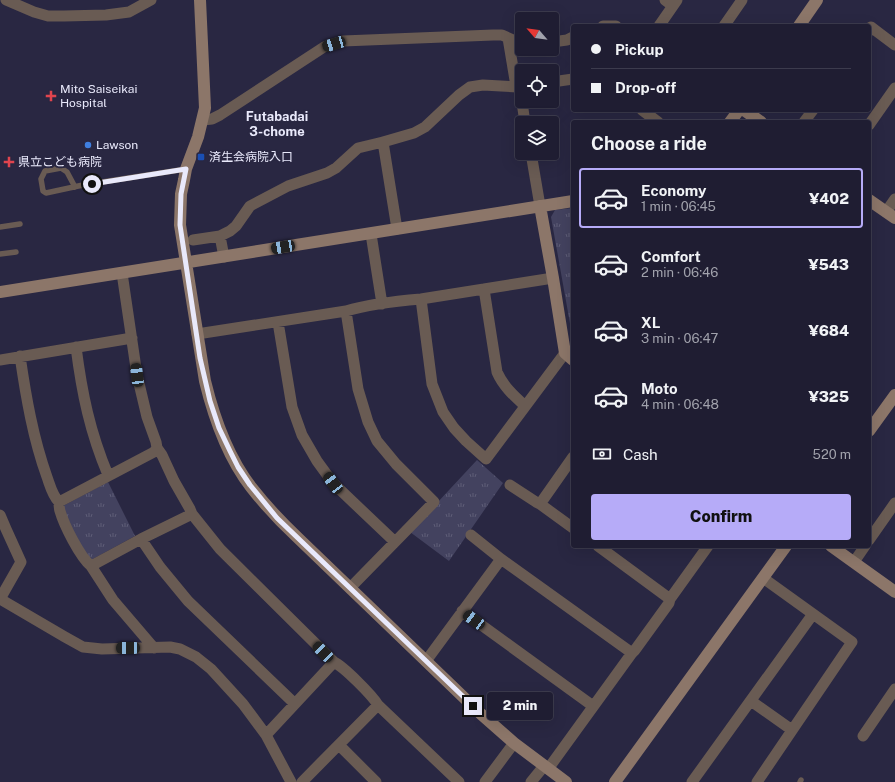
<!DOCTYPE html>
<html lang="en">
<head>
<meta charset="utf-8">
<style>
  body { margin:0; font-family:"Public Sans","Noto Sans JP",sans-serif; background:#27263a; color:#f1f3f6; height:100vh; display:flex; flex-direction:column; font-size:15px; white-space:nowrap }
  * { box-sizing:border-box; margin:0 }
  p { font-size:13px; color:#a1a2ac }
  .icon { flex:none; width:22px; height:22px; fill:none; stroke:currentColor; stroke-width:2; stroke-linecap:round; stroke-linejoin:round }
  .map { position:relative; flex:1; overflow:hidden }
  .drawer { position:absolute; left:571px; top:120px; width:300px; height:428px; display:flex; flex-direction:column; background:#1f1d32; border-radius:4px; box-shadow:0 4px 16px #0002,0 0 0 1px #3c3b4d }
  .drawer>* { flex:none }
  .hud { position:absolute; left:571px; top:24px; width:300px; height:88px; border-radius:4px; box-shadow:0 4px 16px #0002,0 0 0 1px #3c3b4d; display:grid; align-content:center; height:88px; padding:0 20px; background:#1f1d32 }
  .needle { width:26px; rotate:298deg }
  .controls { position:absolute; left:515px; top:12px; display:grid; gap:8px }
  .controls a { display:grid; place-items:center; width:44px; height:44px; border-radius:4px; background:#1f1d32; box-shadow:0 4px 16px #0002,0 0 0 1px #3c3b4d; font-size:20px }
  .end { position:absolute; width:18px; height:18px; margin:-9px; border:5px solid #e9e9fb; background:#111; box-shadow:0 0 0 2px #111 }
  .from { border-radius:50% }
  .bubble { position:absolute; height:28px; border-radius:4px; background:#1f1d32; box-shadow:0 4px 16px #0002,0 0 0 1px #3c3b4d; font-size:13px; font-weight:800; line-height:28px; text-align:center }
  .car { position:absolute; width:12px; height:24px; margin:-12px -6px; border-radius:5px; box-shadow:0 0 3px 1px #0007; background:linear-gradient(#222 24%,#8ab4d8 0 40%,#222 0 76%,#8ab4d8 0 86%,#222 0) }
  .hud b { display:flex; align-items:center; gap:14px; height:38px; font-size:15px }
  .hud b+b { border-top:1px solid #3c3b4d }
  .hud i { width:10px; height:10px; background:#f1f3f6 }
  ul { padding:0; list-style:none }
  li { display:flex; align-items:center; gap:12px; height:60px; margin:0 8px 6px; padding:0 12px; border:2px solid transparent; border-radius:4px }
  li div { flex:1 }
  li b { display:block; font-size:15px }
  li em { font-style:normal; font-weight:800 }
  li.on { border-color:#b6abf8 }
  li>.icon { width:36px; height:36px; stroke-width:1.5 }
  h2 { padding:0 20px; font-size:18px; line-height:48px }
  .pay { display:flex; align-items:center; gap:10px; height:44px; padding:0 20px; font-size:15px }
  .pay p { margin-inline-start:auto }
  .button { display:flex; gap:8px; margin-top:auto; padding:8px 20px }
  .button a { flex:1; height:46px; border-radius:4px; background:#b6abf8; color:#111; font-size:16px; font-weight:800; line-height:46px; text-align:center }
  .map>svg:first-child { display:block }
  .park { fill:url(#park-tufts) }
  .lines { fill:none; stroke-linecap:round; stroke-linejoin:round }
  .lane { stroke:#695b53; stroke-width:5.5 }
  .street { stroke:#695b53; stroke-width:11 }
  .secondary { stroke:#8c7669; stroke-width:12 }
  .route { stroke:#e9e9fb; stroke-width:5 }
  .health-dot { fill:#e0444e; stroke:#292742; stroke-width:1.5 }
  .shop-dot { fill:#3f7fe0; stroke:#292742; stroke-width:1.5 }
  .transit-dot { fill:#1a4fb4; stroke:#292742; stroke-width:1.5 }
  .labels { text-anchor:middle; dominant-baseline:central; stroke-width:4; stroke-linejoin:round; paint-order:stroke }
  .poi-label { font-size:12px; fill:#e9e9fb; stroke:#292742; text-anchor:start }
  .neighbourhood-label { font-size:13px; font-weight:bold; fill:#e9e9fb; stroke:#292742 }
</style>
</head>
<body>
<div class="map">
<svg width="895" height="782" viewBox="0 0 895 782">
  <defs>
    <pattern id="park-tufts" width="24" height="20" patternUnits="userSpaceOnUse"><rect width="24" height="20" fill="#43425f"/><path d="M3 7l-1-3M5 7V3M7 7l1-3M15 17l-1-3M17 17v-4M19 17l1-3" fill="none" stroke="#5e5d77"/></pattern>
  </defs>
  <rect width="100%" height="100%" fill="#292742"/>
  <path class="park" d="M573,208V340L551,217L555,210Z
    M477,460L503,483L449,561L410,532Z
    M108,482L135,536L89,561L61,507Z"/>
  <g class="lines">
    <path class="lane" d="M75,187L67,172L61,168L45,171L41,179L43,191L46,193L83,185L186,169
      M0,227L20,224
      M0,254L16,252
      M800,782L801,780"/>
    <path class="street" d="M6,0L34,12L48,16H64L106,15L129,12L151,0
      M665,0L673,6
      M603,26H616
      M659,26L677,0
      M724,26L742,0
      M869,31L871,27L895,45
      M508,38L515,80L521,95L525,123
      M552,42L567,40L573,37
      M552,82L573,79
      M642,110L658,122
      M203,120L212,119L220,115L324,47L343,41L493,35H502L522,44
      M804,122L813,110
      M869,125L895,88
      M383,142L397,229
      M531,153L540,206
      M886,212L895,199
      M371,234L382,304
      M220,236L224,257
      M193,240L220,236L230,231L236,226L250,206L288,186L327,173L336,168L358,148L383,142L414,133L425,127L459,95L470,87L483,85L518,87H522
      M484,289L497,372C503,386 514,396 525,406
      M421,299L432,384L443,412L454,428L466,441L486,459L565,353
      M346,311L358,389L368,422L377,441L396,464L434,502L395,542L350,588
      M278,322L292,407L302,435L317,461L333,483L355,504L395,542
      M197,334L346,311C369,304 397,301 421,299L553,278
      M76,347C82,394 90,432 108,475
      M20,356C26,397 33,438 47,477C50,485 52,495 59,502L154,452L157,448L156,442L147,417L137,375L122,273
      M0,360L132,338
      M157,448L162,455L174,481L190,509L192,514
      M573,457L540,504L573,528
      M510,485L536,502L540,504
      M59,502C59,505 59,508 60,511C64,525 80,557 91,566
      M0,515L6,529L21,562L0,599
      M471,535L501,559L632,653
      M141,539L160,567L188,601L295,704
      M869,540L895,503
      M598,546L670,599
      M854,562L865,546
      M0,599L65,637L83,647L102,649L170,647L180,649L196,657L211,669L243,704L266,735L291,782
      M462,611L593,706
      M154,648L113,600L91,566L141,539L192,514L220,549L334,662C344,667 372,695 378,705
      M426,661L501,559
      M751,701L792,730
      M266,735L334,662
      M863,736L895,689
      M339,745L376,782
      M548,769L632,653L635,650L669,603L670,599L708,546
      M302,782L378,705L459,782
      M485,782L514,743
      M531,782L544,766
      M692,782L813,614
      M757,782L852,642L763,578"/>
    <path class="secondary" d="M200,0L205,108L198,137L186,169L184,180L181,194L180,225L205,381C214,418 227,456 251,487C265,505 281,522 298,538L481,714L514,743L566,782
      M799,26L817,0
      M744,110L761,122
      M730,122L739,110
      M869,200L895,218
      M540,206L553,278L565,353L573,360
      M0,292L573,201
      M869,431L895,395
      M831,546L895,592
      M615,782L786,546"/>
  </g>
  <g class="lines">
    <path class="route" d="M92,184L186,169L181,194L180,225L200,358L210,401L219,428L230,451L238,467L250,485L277,518L473,706"/>
  </g>
  <g class="health-dot">
    <path d="M49 90h4v4h4v4h-4v4h-4v-4h-4v-4h4z"/>
    <path d="M7 156h4v4h4v4h-4v4h-4v-4h-4v-4h4z"/>
  </g>
  <circle class="shop-dot" cx="88" cy="145" r="4"/>
  <rect class="transit-dot" x="197" y="153" width="8" height="8" rx="2"/>
  <g class="labels">
    <g class="poi-label">
      <text x="60" y="89">Mito Saiseikai<tspan x="60" dy="14">Hospital</tspan></text>
      <text x="96" y="145">Lawson</text>
      <text x="209" y="157">済生会病院入口</text>
      <text x="18" y="162">県立こども病院</text>
    </g>
    <g class="neighbourhood-label">
      <text x="277" y="116">Futabadai<tspan x="277" dy="15">3-chome</tspan></text>
    </g>
  </g>
</svg>
<div class="controls">
<a><svg class="needle" viewBox="-14 -14 28 28"><path d="M0-13l5 13h-10z" fill="#e53935"/><path d="M0 13l5-13h-10z" fill="#a1a2ac"/></svg></a>
<a><svg class="icon" aria-label="locate" viewBox="0 0 24 24"><circle cx="12" cy="12" r="6"/><path d="M12 2v4M12 18v4M2 12h4M18 12h4"/></svg></a>
<a><svg class="icon" aria-label="layers" viewBox="0 0 24 24"><path d="M12 4l9 5-9 5-9-5zM3 14l9 5 9-5"/></svg></a>
</div>
<i class="end from" style="left:92px;top:184px"></i>
<i class="end" style="left:473px;top:706px"></i>
<div class="bubble" style="left:487px;top:692px;width:66px">2 min</div>
<i class="car" style="left:334px;top:44px;rotate:254deg"></i>
<i class="car" style="left:283px;top:247px;rotate:261deg"></i>
<i class="car" style="left:137px;top:375px;rotate:353deg"></i>
<i class="car" style="left:333px;top:483px;rotate:323deg"></i>
<i class="car" style="left:474px;top:620px;rotate:306deg"></i>
<i class="car" style="left:128px;top:648px;rotate:270deg"></i>
<i class="car" style="left:323px;top:652px;rotate:315deg"></i>
<div class="hud">
<b><i class="from"></i>Pickup</b>
<b><i></i>Drop-off</b>
</div>
<section class="drawer">
<h2>Choose a ride</h2>
<ul>
<li class="on"><svg class="icon" aria-label="car" viewBox="0 0 24 24"><path d="M5 17H2v-5l4-1 3-4h7l3 4 3 1v5h-3M9 17h6M6 11h13"/><circle cx="7" cy="17" r="2"/><circle cx="17" cy="17" r="2"/></svg><div><b>Economy</b><p>1 min · 06:45</p></div><em>¥402</em></li>
<li><svg class="icon" aria-label="car" viewBox="0 0 24 24"><path d="M5 17H2v-5l4-1 3-4h7l3 4 3 1v5h-3M9 17h6M6 11h13"/><circle cx="7" cy="17" r="2"/><circle cx="17" cy="17" r="2"/></svg><div><b>Comfort</b><p>2 min · 06:46</p></div><em>¥543</em></li>
<li><svg class="icon" aria-label="car" viewBox="0 0 24 24"><path d="M5 17H2v-5l4-1 3-4h7l3 4 3 1v5h-3M9 17h6M6 11h13"/><circle cx="7" cy="17" r="2"/><circle cx="17" cy="17" r="2"/></svg><div><b>XL</b><p>3 min · 06:47</p></div><em>¥684</em></li>
<li><svg class="icon" aria-label="car" viewBox="0 0 24 24"><path d="M5 17H2v-5l4-1 3-4h7l3 4 3 1v5h-3M9 17h6M6 11h13"/><circle cx="7" cy="17" r="2"/><circle cx="17" cy="17" r="2"/></svg><div><b>Moto</b><p>4 min · 06:48</p></div><em>¥325</em></li>
</ul>
<div class="pay"><svg class="icon" aria-label="cash" viewBox="0 0 24 24"><path d="M3 7h18v10H3z"/><circle cx="12" cy="12" r="2"/></svg>Cash<p>520 m</p></div>
<div class="button"><a>Confirm</a></div>
</section>
</div>
</body>
</html>
